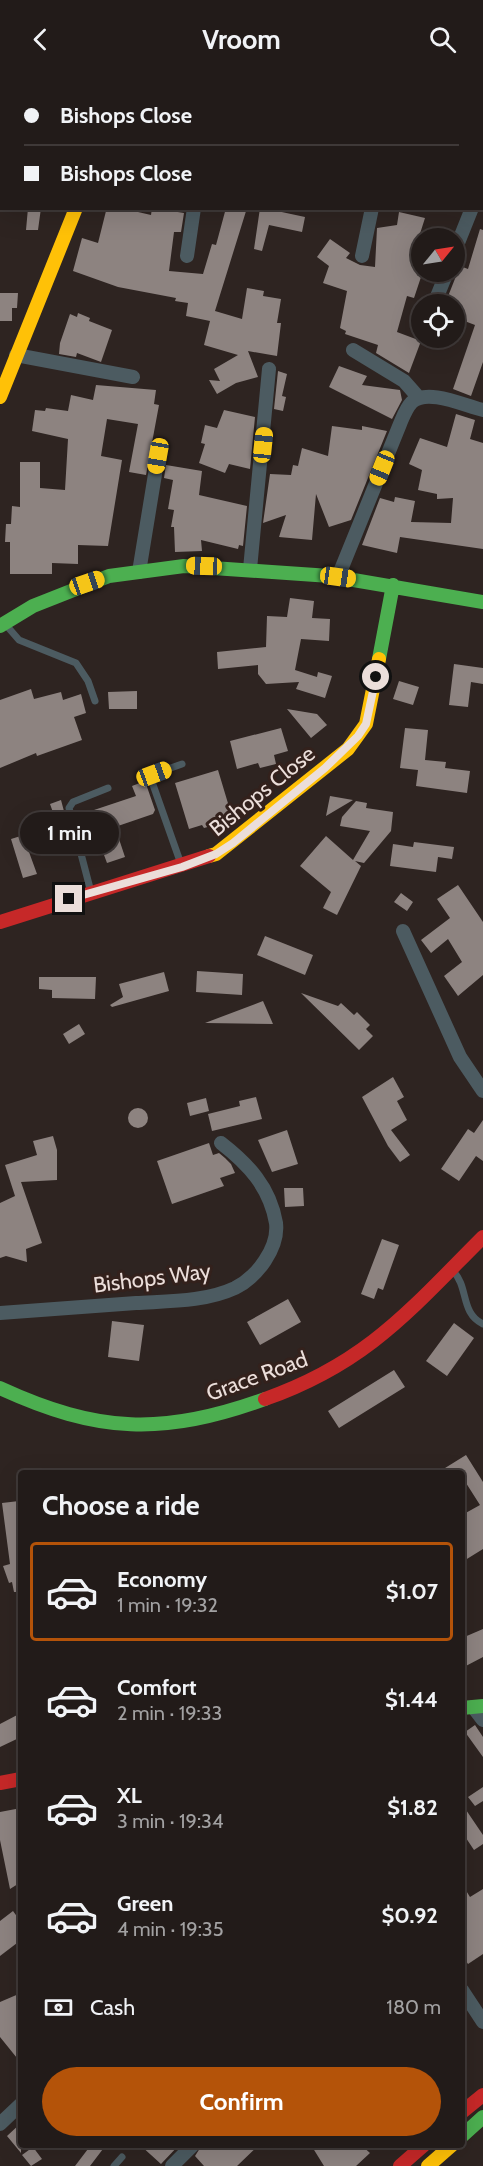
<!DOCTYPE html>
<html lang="en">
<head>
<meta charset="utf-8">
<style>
  body { margin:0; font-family:Cabin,sans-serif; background:#2a2422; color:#f1f3f6; height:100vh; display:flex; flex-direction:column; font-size:22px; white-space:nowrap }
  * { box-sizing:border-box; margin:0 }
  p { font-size:20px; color:#a2a1a2 }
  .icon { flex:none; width:33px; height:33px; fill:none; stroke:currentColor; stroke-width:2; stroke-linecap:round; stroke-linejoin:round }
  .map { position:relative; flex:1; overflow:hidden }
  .sheet { position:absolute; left:18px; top:1392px; width:447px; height:678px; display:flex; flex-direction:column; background:#221b19; border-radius:6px; box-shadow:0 6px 24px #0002,0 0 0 2px #3f3938 }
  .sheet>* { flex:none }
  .guide { position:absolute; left:0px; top:0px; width:483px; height:132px; box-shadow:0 6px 24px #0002,0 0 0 2px #3f3938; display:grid; align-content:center; height:132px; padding:0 24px; background:#221b19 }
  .needle { width:39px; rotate:60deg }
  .controls { position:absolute; left:411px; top:150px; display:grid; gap:12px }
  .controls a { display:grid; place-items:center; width:54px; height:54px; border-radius:50%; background:#221b19; box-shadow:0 6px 24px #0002,0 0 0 2px #3f3938; font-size:30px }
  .end { position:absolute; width:27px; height:27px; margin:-14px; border:8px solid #ebdeda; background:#111; box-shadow:0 0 0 3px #111 }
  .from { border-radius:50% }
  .bubble { position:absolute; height:42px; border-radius:21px; background:#221b19; box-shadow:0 6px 24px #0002,0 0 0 2px #3f3938; font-size:20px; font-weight:700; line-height:42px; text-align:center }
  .car { position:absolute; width:18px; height:36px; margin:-18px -9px; border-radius:8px; box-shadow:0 0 4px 2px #0007; background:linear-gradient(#f5c518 24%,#345 0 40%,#f5c518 0 76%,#345 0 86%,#f5c518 0) }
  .guide b { display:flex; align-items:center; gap:21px; height:57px; font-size:22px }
  .guide b+b { border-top:2px solid #3f3938 }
  .guide i { width:15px; height:15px; background:#f1f3f6 }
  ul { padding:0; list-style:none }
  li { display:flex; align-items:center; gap:18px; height:99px; margin:0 12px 9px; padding:0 12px; border:3px solid transparent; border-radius:6px }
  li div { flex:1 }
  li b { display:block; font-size:22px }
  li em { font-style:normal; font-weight:700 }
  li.on { border-color:#b45309 }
  li>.icon { width:54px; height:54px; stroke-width:1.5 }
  h2 { padding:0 24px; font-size:27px; line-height:72px }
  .pay { display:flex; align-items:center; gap:15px; height:66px; padding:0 24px; font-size:22px }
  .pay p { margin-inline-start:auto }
  .button { display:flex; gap:12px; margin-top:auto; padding:12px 24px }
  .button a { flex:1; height:69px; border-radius:36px; background:#b45309; color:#fff; font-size:24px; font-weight:700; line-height:69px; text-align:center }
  header { display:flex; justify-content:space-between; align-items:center; height:78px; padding:0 24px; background:#221b19; font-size:27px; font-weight:700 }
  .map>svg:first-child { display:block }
  .building { fill:#8d8380 }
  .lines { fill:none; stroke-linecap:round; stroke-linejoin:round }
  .lane { stroke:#4c5b61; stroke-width:7 }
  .street { stroke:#4c5b61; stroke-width:14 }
  .fast { stroke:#4caf50; stroke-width:14 }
  .slow { stroke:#ffc107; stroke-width:14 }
  .jam { stroke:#c62828; stroke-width:14 }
  .route { stroke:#ebdeda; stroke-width:8 }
  .labels { text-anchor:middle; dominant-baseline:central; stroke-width:6; stroke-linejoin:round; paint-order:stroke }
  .street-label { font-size:22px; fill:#ebdeda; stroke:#33211c }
</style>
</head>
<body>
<header><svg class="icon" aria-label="back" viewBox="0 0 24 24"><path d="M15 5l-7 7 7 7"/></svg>Vroom<svg class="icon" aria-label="search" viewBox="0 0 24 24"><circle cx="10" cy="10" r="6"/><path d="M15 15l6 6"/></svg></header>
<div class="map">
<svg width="483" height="2088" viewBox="0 0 483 2088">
  <rect width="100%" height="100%" fill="#2e2421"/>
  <path class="building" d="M28,130H41L38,152H26Z
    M110,130L124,134L125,131L151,137L152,130L184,135L181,154H174L169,193L203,196L212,166L216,167L226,130H247L215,233L242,241L247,210L264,213L263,218L281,221L277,245H281L277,278L248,273L258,299L236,305L217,316L209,302L220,303L214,291L238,277L204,267L210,243L186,238L188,225L175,223L176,220L118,209L73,193L82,160L98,165L106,133L109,134Z
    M260,130H278L277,133L305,139L302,154L269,147L262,173L254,171Z
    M399,134L425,140L411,184L420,187L417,197L421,199L414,220L407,218L397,254L421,263L409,295L376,275L378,267L345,256L346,253L340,250L347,213L323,205L329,188L317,179L330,161L350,175L346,180L360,187L375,189L377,150L397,147Z
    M480,151L483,152V284L471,318L453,311L475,247L454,239V226H445L460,188L468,191Z
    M0,215H18L17,230H12V243H0Z
    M78,235L90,240L89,243L112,252L101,284L77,275L76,279L59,276L60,265L70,236L77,239Z
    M339,288L367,298L362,307L400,312L402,322L392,341L329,309Z
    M278,293L287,296L282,318L286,319L283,333L274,331Z
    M96,307L156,312L154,326L159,327L146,397L129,394L138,346L107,341L101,378L122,382L108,468L78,467V486L52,485V496H10V464H5L6,446H11L12,428L20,429V384H40V410L65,412L68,361L32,353L35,332L45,333L46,330L68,333L71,317L93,322Z
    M224,332L255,339L250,391L229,386L225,395L199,385L205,366L201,365L205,347L217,350Z
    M456,336L475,342L470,361L483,365V471L400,459L397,475L362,467L380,420L394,424L395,419L415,423L411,444L451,445L453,420L437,421V416L418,412L422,392L409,386L420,360L447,369Z
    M332,348L362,352V348L387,353L351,442L329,449L316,416L312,462L279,459L286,437L263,445L270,396L291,397L293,387L298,388L302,370L328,378Z
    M166,387L202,393L199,417L247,428L243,468L239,467L238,471L201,462L202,473L175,474L174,449H171L174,432L168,431L173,402L164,400Z
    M290,520L314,523L312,540L330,541L329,563L301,561L295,592L317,599L318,594L332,598L325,620L296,611L299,604L266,606L258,596V587L218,591L217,574L266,569L267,538L287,539Z
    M454,586L483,590V606L471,604L468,629L449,627Z
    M399,603L419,609L413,627L393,621Z
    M31,611L34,621L61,614L63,622L81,616L86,635L74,639L82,662L37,678L36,675L0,690V622Z
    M137,613V631H109L108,614Z
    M287,631L317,636L327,647L311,660Z
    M281,650L288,673L274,677L276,686L260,690L258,685L237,691L230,663Z
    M405,650L428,652L425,682L446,684L445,690L470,693L467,715L416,708L418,692L400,690Z
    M218,692L233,742L204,750L202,747L189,751L175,705Z
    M145,703L155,732L153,736L115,749L125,779L107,785L88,734L136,718L132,708Z
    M330,718L353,722L326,738Z
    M61,722L65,737L55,740L50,726Z
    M356,723L367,725L366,730L393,734L391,753L364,785L355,783L361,788L337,837L323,830L331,814L300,788L326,758L353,782L370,753L340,748L342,739Z
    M53,748L59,765L29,774L37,796L23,800L11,761Z
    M414,764L454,769L452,781L438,779L436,794L390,788L393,766L413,769Z
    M458,807L483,844V897L458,918L444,898L462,884L448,861L431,875L421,862L450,840L437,821Z
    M401,815L413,824L407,833L394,824Z
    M265,858L313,877L305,897L257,877Z
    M197,893L243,896L242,917L196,914Z
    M164,894L169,913L112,929L110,927L123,919L119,906Z
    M39,899H96L95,921L52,920V912L39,911Z
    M301,915L338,928L341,925L354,937L357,934L370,947L366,951L373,958L359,972Z
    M263,923L273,946L206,945H205Z
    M79,946L85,956L69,966L63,956Z
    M393,999L404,1019L397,1023L407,1042L391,1052L410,1077L400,1084L388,1068L362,1019Z
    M256,1019L262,1041L212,1053L208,1036L240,1028L239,1023Z
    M206,1020L209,1033L190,1038L187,1025Z
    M128 1040a10 10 0 1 1 20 0a10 10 0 1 1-20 0Z
    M483,1042V1083L476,1078L459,1103L441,1091L468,1051L474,1055Z
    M287,1052L298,1086L272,1094L258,1062Z
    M53,1058L57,1072V1102L21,1104L42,1165L26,1171L27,1184L6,1178L0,1180V1125L15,1118L5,1087L37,1077L33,1063Z
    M209,1065L213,1077L219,1075L225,1080L231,1086L235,1095L220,1100L224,1108L172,1126L157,1083Z
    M284,1110H303L304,1128L285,1129Z
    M382,1161L399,1167L383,1212L378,1210L374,1221L361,1216Z
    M288,1221L301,1244L260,1267L247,1244Z
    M112,1243L144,1247L139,1283L108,1279Z
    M454,1245L474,1260L447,1298L426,1283Z
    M394,1292L405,1309L339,1350L328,1333Z
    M466,1377L483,1404V1471L462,1484V1437L480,1427L466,1405L462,1408V1395H437Z
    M19,1423L21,1514H14L12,1504L9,1505L3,1488L10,1486L2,1425Z
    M483,1551V1579L462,1590V1560Z
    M21,1635V1659L0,1669V1646Z
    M475,1647L483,1659V1679L465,1654Z
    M483,1709V1723L475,1728L468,1719Z
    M462,1726L483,1757V1766L474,1772L462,1754Z
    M21,1730V1804L10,1811L0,1762V1734Z
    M462,1806L470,1819L483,1811V1876L468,1886L462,1877Z
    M13,1833L21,1844V1862L0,1878V1843Z
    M21,1915V1985L0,1959V1924Z
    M21,2045V2075L7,2058Z
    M91,2067H106L90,2088H75Z
    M140,2067H179L161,2086Z
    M202,2067H259L237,2088H204L195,2078Z
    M311,2067H361L370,2075L356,2088H324Z
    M33,2069L42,2081L31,2088L22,2077Z"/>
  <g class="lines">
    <path class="lane" d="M6,547L19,562L76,585L88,603L95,623
      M181,786L151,701L154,696L182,686
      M91,814L69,730L73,724L108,710
      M453,1193C469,1209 460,1235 483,1246
      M114,2088L122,2079"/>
    <path class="street" d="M0,29H2
      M482,115H483
      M454,175L472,130
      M187,178L194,130
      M362,178L372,130
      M434,226L447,194
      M353,272L404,303L419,320
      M16,277L133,299
      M250,491L269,291
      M139,494L158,378
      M338,499L400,346C403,339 406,330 412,324C428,310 465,328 483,332
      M403,853L460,979L483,1013
      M0,1235C45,1232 91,1228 136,1225C168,1223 205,1224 235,1210C257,1199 279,1170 276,1145C270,1109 248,1086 221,1065
      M473,1629L483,1642
      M462,1912L483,1944
      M0,2046L21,2026
      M172,2088L193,2067"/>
    <path class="fast" d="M0,548L33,528L109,498L184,488L330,498L483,524
      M379,581L393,507
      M0,1310C98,1355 163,1358 265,1321
      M462,1630L483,1628
      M462,2058L483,2039"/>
    <path class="slow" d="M0,319L76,130
      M209,778L216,776L348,671L366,646L379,581
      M428,2088L452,2067"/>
    <path class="jam" d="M126,0V2
      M0,844L209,778
      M265,1321C367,1285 410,1232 483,1159
      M0,1705L21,1701
      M462,2034L483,2017
      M400,2088L424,2067"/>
  </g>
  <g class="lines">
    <path class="route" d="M69,821L182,789L216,776L233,765L325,690L358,658L366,646L376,599"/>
  </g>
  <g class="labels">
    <g class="street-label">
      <text transform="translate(262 713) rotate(-39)">Bishops Close</text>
      <text transform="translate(152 1200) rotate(-7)">Bishops Way</text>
      <text transform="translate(257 1298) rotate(-20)">Grace Road</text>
    </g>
  </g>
</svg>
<div class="controls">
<a><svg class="needle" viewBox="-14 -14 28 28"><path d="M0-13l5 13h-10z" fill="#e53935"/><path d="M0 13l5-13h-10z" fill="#a2a1a2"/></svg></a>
<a><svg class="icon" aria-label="locate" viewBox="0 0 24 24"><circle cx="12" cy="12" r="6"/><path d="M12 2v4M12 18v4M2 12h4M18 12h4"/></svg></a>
</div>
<i class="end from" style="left:376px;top:599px"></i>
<i class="end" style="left:69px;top:821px"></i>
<div class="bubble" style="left:20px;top:734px;width:99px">1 min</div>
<i class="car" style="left:263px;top:367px;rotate:6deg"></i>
<i class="car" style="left:158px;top:378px;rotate:190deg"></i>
<i class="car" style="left:382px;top:390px;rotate:202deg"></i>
<i class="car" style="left:204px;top:488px;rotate:272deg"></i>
<i class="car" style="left:338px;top:499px;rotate:98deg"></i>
<i class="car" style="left:87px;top:505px;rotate:71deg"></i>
<i class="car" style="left:154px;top:696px;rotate:70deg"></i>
<div class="guide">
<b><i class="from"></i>Bishops Close</b>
<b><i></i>Bishops Close</b>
</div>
<section class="sheet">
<h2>Choose a ride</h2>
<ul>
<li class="on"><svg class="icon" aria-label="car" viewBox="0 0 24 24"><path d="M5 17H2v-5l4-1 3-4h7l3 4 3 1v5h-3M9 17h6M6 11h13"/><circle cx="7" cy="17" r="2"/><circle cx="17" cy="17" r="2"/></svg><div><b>Economy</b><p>1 min · 19:32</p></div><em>$1.07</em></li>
<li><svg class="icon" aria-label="car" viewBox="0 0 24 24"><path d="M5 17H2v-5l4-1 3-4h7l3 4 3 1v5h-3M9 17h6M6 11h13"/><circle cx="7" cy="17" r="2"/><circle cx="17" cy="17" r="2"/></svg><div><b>Comfort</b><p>2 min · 19:33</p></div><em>$1.44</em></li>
<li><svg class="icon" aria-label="car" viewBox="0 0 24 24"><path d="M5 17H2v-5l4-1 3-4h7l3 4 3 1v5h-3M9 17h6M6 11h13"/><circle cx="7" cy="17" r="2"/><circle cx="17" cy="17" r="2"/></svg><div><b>XL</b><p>3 min · 19:34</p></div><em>$1.82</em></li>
<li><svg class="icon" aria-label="car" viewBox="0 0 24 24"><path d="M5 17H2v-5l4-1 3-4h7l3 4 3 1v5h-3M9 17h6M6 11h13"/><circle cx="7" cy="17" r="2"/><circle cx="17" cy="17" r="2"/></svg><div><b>Green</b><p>4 min · 19:35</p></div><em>$0.92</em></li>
</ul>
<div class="pay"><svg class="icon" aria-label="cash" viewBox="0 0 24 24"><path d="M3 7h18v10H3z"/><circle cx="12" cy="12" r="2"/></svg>Cash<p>180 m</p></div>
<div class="button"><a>Confirm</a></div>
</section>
</div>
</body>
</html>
